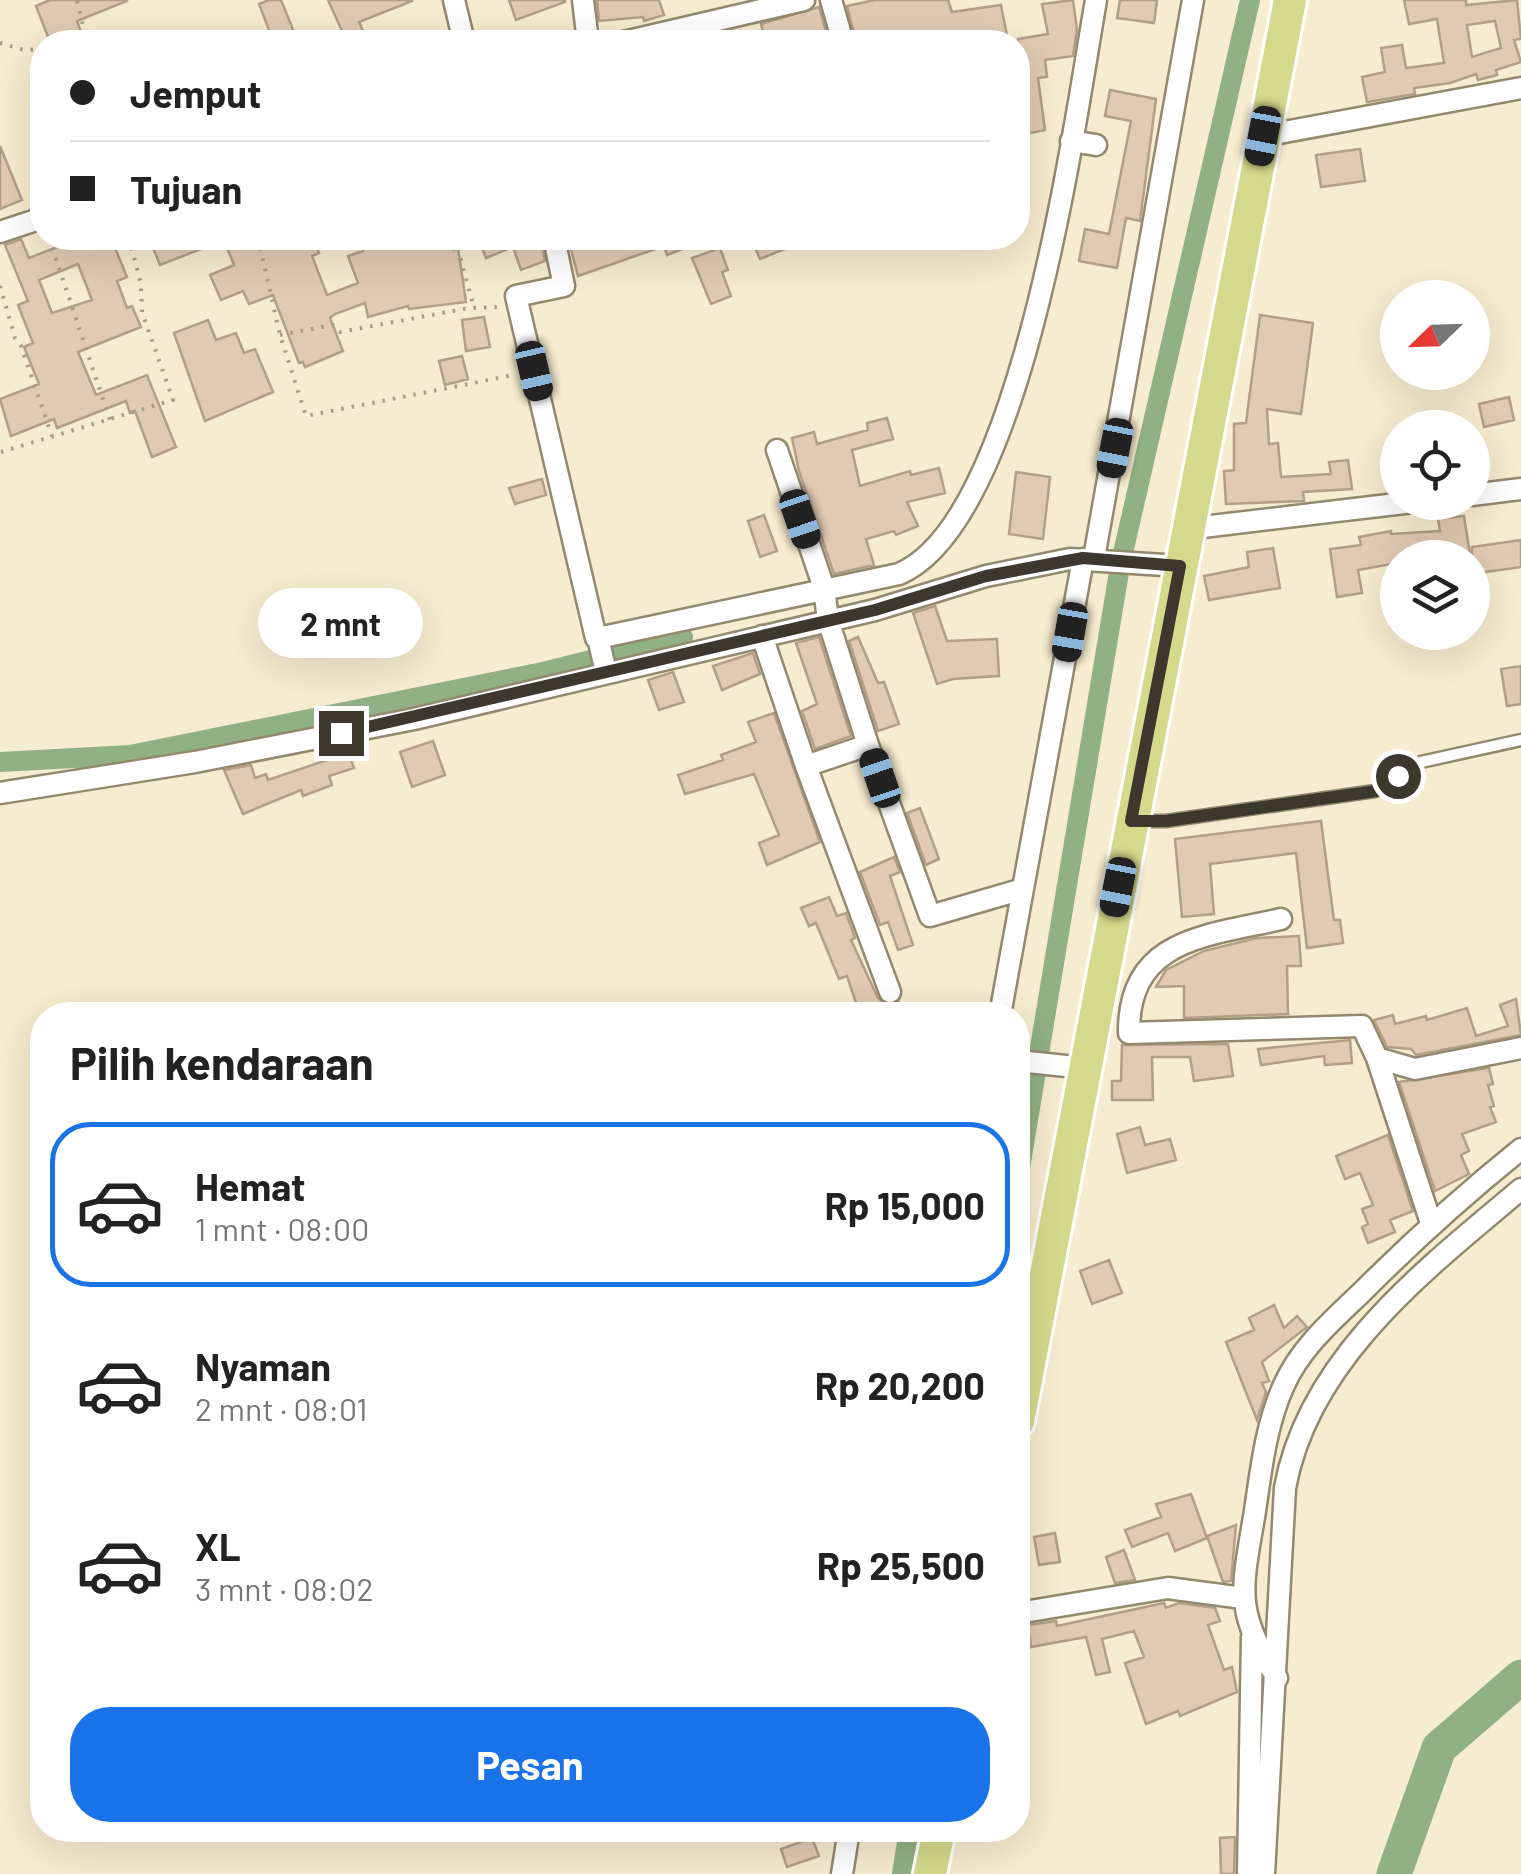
<!DOCTYPE html>
<html lang="id">
<head>
<meta charset="utf-8">
<style>
  body { margin:0; font-family:Barlow,sans-serif; background:#f2f2f2; color:#222; height:100vh; display:flex; flex-direction:column; font-size:38px; white-space:nowrap }
  * { box-sizing:border-box; margin:0 }
  p { font-size:32px; color:#767676 }
  .icon { flex:none; width:55px; height:55px; fill:none; stroke:currentColor; stroke-width:2; stroke-linecap:round; stroke-linejoin:round }
  .map { position:relative; flex:1; overflow:hidden }
  .side { position:absolute; left:30px; top:1002px; width:1000px; height:840px; display:flex; flex-direction:column; background:#fff; border-radius:40px; box-shadow:0 10px 40px #0002 }
  .side>* { flex:none }
  .guide { position:absolute; left:30px; top:30px; width:1000px; height:220px; border-radius:40px; box-shadow:0 10px 40px #0002; display:grid; align-content:center; height:220px; padding:0 40px; background:#fff }
  .needle { width:65px; rotate:247deg }
  .fabs { position:absolute; left:1380px; top:280px; display:grid; gap:20px }
  .fabs a { display:grid; place-items:center; width:110px; height:110px; border-radius:50%; background:#fff; box-shadow:0 10px 40px #0002; font-size:50px }
  .end { position:absolute; width:45px; height:45px; margin:-22px; border:12px solid #3c382d; background:#fff; box-shadow:0 0 0 5px #fff }
  .from { border-radius:50% }
  .bubble { position:absolute; height:70px; border-radius:35px; background:#fff; box-shadow:0 10px 40px #0002; font-size:32px; font-weight:700; line-height:70px; text-align:center }
  .car { position:absolute; width:30px; height:60px; margin:-30px -15px; border-radius:12px; box-shadow:0 0 8px 2px #0007; background:linear-gradient(#222 24%,#8ab4d8 0 40%,#222 0 76%,#8ab4d8 0 86%,#222 0) }
  .guide b { display:flex; align-items:center; gap:35px; height:95px; font-size:38px }
  .guide b+b { border-top:2px solid #e0e0e0 }
  .guide i { width:25px; height:25px; background:#222 }
  ul { padding:0; list-style:none }
  li { display:flex; align-items:center; gap:30px; height:165px; margin:0 20px 15px; padding:0 20px; border:5px solid transparent; border-radius:40px }
  li div { flex:1 }
  li b { display:block; font-size:38px }
  li em { font-style:normal; font-weight:700 }
  li.on { border-color:#1a73e8 }
  li>.icon { width:90px; height:90px; stroke-width:1.5 }
  h2 { padding:0 40px; font-size:45px; line-height:120px }
  .cta { display:flex; gap:20px; margin-top:auto; padding:20px 40px }
  .cta a { flex:1; height:115px; border-radius:40px; background:#1a73e8; color:#fff; font-size:40px; font-weight:700; line-height:115px; text-align:center }
  .map>svg:first-child { display:block }
  .lines { fill:none; stroke-linecap:round; stroke-linejoin:round }
  .canal { stroke:#91b084; stroke-width:20 }
  .river { stroke:#91b084; stroke-width:35 }
  .building { fill:#e0cab3; stroke:#b39e87; stroke-width:2.5; fill-rule:evenodd }
  .lane-casing { stroke:#92896e; stroke-width:15 }
  .street-casing { stroke:#92896e; stroke-width:25 }
  .primary-casing { stroke:#fff; stroke-width:38 }
  .path { stroke:#a49d88; stroke-width:4; stroke-dasharray:2.5 8; stroke-linecap:butt }
  .lane { stroke:#fff; stroke-width:10 }
  .street { stroke:#fff; stroke-width:20 }
  .primary { stroke:#d4da8c; stroke-width:32 }
  .route { stroke:#3c382d; stroke-width:12 }
</style>
</head>
<body>
<div class="map">
<svg width="1521" height="1874" viewBox="0 0 1521 1874">
  <rect width="100%" height="100%" fill="#f6eccf"/>
  <g class="lines">
    <path class="canal" d="M0,762L130,755L543,672L683,637
      M1018,1180L1120,566L1250,0
      M902,1874L909,1830"/>
    <path class="river" d="M1394,1874L1439,1748L1521,1677"/>
  </g>
  <path class="building" d="M50,0H127V1L77,21L81,32L50,42L36,6Z
    M269,0H281L298,42H240L269,30L259,4Z
    M328,0H411L412,1L359,22L368,42H347Z
    M509,0H565V2L516,20Z
    M597,0H659L664,15L644,21L643,17L599,21Z
    M875,0H948L952,12L1001,5L1007,36L974,42H856L847,6Z
    M1073,0L1077,30L1073,56L1045,60L1047,77L1038,78L1045,130L1020,135L1018,39L1048,34L1042,4Z
    M1120,0H1157L1154,23L1117,18Z
    M1404,0H1466V5L1517,0L1521,39L1514,40L1521,62L1496,70L1497,75L1478,80L1476,74L1450,83L1414,88L1415,94L1367,102L1362,77L1385,72L1381,48L1402,45L1406,68L1444,63L1437,19L1409,24ZM1495,21L1501,48L1472,57L1467,25Z
    M819,7L829,42H766L761,24Z
    M1110,90L1156,99L1140,221L1126,218L1117,268L1079,261L1085,229L1109,234L1131,121L1105,116Z
    M0,146L22,200L0,209Z
    M1360,149L1365,181L1321,187L1316,155Z
    M69,238H111L127,277L117,281L127,308L132,306L141,327L78,352L94,390L96,395L147,375L176,447L152,457L135,411L130,413L126,401L57,428L54,419L11,436L0,399L39,384L24,347L33,343L18,305L28,301L5,245L21,239L29,258L70,242ZM78,264L92,300L52,313L39,280Z
    M149,238H313L319,253L312,256L327,295L358,283L348,256L363,251L358,238H449L454,250L458,248L466,302L409,309L408,306L368,317L365,303L335,314L330,318L343,351L305,367L303,362L299,363L273,295L249,304L243,291L221,300L210,275L234,265L224,240L160,265Z
    M478,238H541L545,261L521,270L513,247L486,258Z
    M568,238H709V239L667,255L664,246L578,276Z
    M751,238H812L760,259Z
    M720,248L728,270L722,272L731,296L711,304L692,258Z
    M1260,315L1313,323L1301,414L1267,409L1269,444L1278,443L1281,477L1331,474L1329,462L1348,460L1352,489L1303,492L1304,501L1226,504L1224,471L1234,470V424L1246,423Z
    M484,317L490,347L466,351L462,320Z
    M208,320L216,340L236,333L244,353L255,349L273,392L205,421L174,333Z
    M462,356L468,379L445,385L439,361Z
    M1509,397L1514,420L1484,427L1479,404Z
    M887,418L893,439L852,450L860,486L910,471L911,475L939,468L945,493L907,502L918,526L896,535L894,531L866,539L874,565L834,574L799,471L792,438L814,432L817,444L868,430L867,423Z
    M1016,472L1050,477L1043,539L1009,534Z
    M542,479L546,495L515,504L509,488Z
    M764,515L777,551L760,557L748,521Z
    M1464,516L1470,555L1444,558L1443,552L1398,558L1397,563L1358,570L1362,593L1337,597L1330,549L1361,545L1359,537L1391,531V534L1440,531L1438,519Z
    M1521,540V567L1472,574V547Z
    M1273,548L1280,588L1209,600L1204,576L1249,567L1247,552Z
    M935,606L947,641L997,639L999,676L953,679L937,684L913,613Z
    M819,637L851,736L815,749L802,711L817,704L796,643Z
    M858,637L878,683L884,682L899,724L878,731L849,641Z
    M753,653L760,674L722,690L713,666Z
    M1521,666V704L1507,706L1501,669Z
    M673,672L684,702L659,710L648,680Z
    M774,713L820,842L767,865L759,843L779,835L754,774L685,794L678,775L723,760L721,755L756,742L748,722Z
    M433,741L445,775L412,787L400,752Z
    M346,746L354,768L329,776L332,785L303,796L301,790L243,814L224,770L251,765L255,778L266,774L268,780L327,760L324,751Z
    M920,808L939,859L926,865L907,813Z
    M1321,821L1334,920H1340L1343,943L1307,948L1296,853L1210,864L1214,914L1182,917L1175,839Z
    M894,857L900,872L890,876L913,945L898,950L888,922L880,925L860,872Z
    M829,897L837,916L846,913L855,938L851,940L878,998L887,1005L899,1002L904,1015H860L847,976L839,979L816,923L809,926L801,908Z
    M1299,936L1301,966H1287L1288,1014L1184,1018V986L1156,987L1166,970L1204,951L1257,938Z
    M1516,999L1521,1035L1416,1055L1411,1049L1387,1047L1374,1020L1393,1015L1395,1024L1426,1016L1427,1020L1467,1008L1476,1036L1508,1026L1500,1005Z
    M1350,1040L1352,1063L1325,1065L1324,1056L1261,1065L1258,1049Z
    M1228,1044L1233,1076L1194,1081L1190,1057H1152L1153,1100H1112V1081H1121L1122,1045Z
    M1489,1068L1493,1084L1488,1085L1494,1106L1490,1107L1496,1122L1462,1134L1469,1151L1461,1155L1469,1174L1435,1191L1399,1082Z
    M1140,1127L1145,1145L1170,1139L1176,1160L1127,1173L1117,1134Z
    M1388,1135L1413,1211L1390,1220L1395,1232L1368,1243L1362,1227L1368,1224L1362,1209L1373,1205L1360,1173L1345,1179L1336,1156Z
    M1109,1260L1122,1293L1092,1304L1080,1271Z
    M1274,1305L1284,1328L1297,1316L1307,1327L1262,1362L1269,1381L1262,1383L1266,1392L1257,1420L1226,1342L1254,1330L1249,1318Z
    M1191,1494L1207,1538L1175,1551L1168,1533L1132,1547L1125,1530L1161,1517L1156,1504Z
    M1236,1525L1231,1581L1223,1582L1207,1536Z
    M1055,1533L1060,1562L1039,1565L1034,1537Z
    M1124,1550L1135,1580L1115,1583L1106,1557Z
    M1164,1603L1166,1608L1179,1603L1215,1608L1220,1621L1208,1625L1224,1670L1232,1667L1237,1692L1180,1716L1178,1711L1146,1724L1125,1663L1144,1657L1134,1631L1102,1639L1110,1672L1096,1675L1086,1637L1031,1647L1028,1625L1056,1621L1057,1626Z
    M1235,1837L1234,1874H1221L1220,1838Z
    M812,1838L819,1856L787,1867L781,1849Z"/>
  <g class="lines">
    <defs>
      <path id="lane" d="M1140,821H1166L1375,791L1421,762L1521,740"/>
      <path id="street" d="M454,0L464,42
        M583,0L588,42
        M831,0L843,42
        M624,42L804,0
        M1263,136L1521,88
        M1071,141L1096,145
        M0,232L42,218
        M554,238L564,286L516,296L596,638
        M777,450L824,588L828,620L868,745L806,766
        M1472,495L1521,489
        M1186,529L1413,502
        M1094,558L1193,0
        M762,636L806,766L890,992
        M606,672L598,638L899,574C1022,522 1074,126 1096,0
        M868,745L930,916L1023,889
        M0,793L195,762L414,719L875,610L986,576L1070,559L1180,566
        M1281,919C1207,936 1128,938 1129,1033L1362,1026L1377,1058L1431,1223
        M1000,1015L1083,559
        M1377,1058L1415,1069L1521,1048
        M1018,1061L1085,1068
        M1018,1613L1168,1588L1243,1598
        M1277,1678C1233,1608 1242,1590 1255,1511C1261,1470 1266,1424 1284,1385C1301,1347 1333,1320 1362,1292C1413,1241 1465,1194 1521,1149
        M842,1874L849,1830
        M1248,1874L1252,1637
        M1264,1874L1285,1488C1308,1359 1426,1269 1521,1189"/>
      <path id="primary" d="M1018,1421L1290,0
        M930,1874L939,1830"/>
    </defs>
    <use href="#lane" class="lane-casing"/>
    <use href="#street" class="street-casing"/>
    <use href="#primary" class="primary-casing"/>
    <path class="path" d="M77,1L87,42
      M0,43L24,50L42,49
      M49,238L110,420
      M258,238L280,335L306,416L514,375
      M455,238L474,308
      M0,286L15,338L21,346L52,436
      M280,335L333,325L340,332L469,308L498,307
      M1,452L173,400L142,312L141,284L130,242L123,238"/>
    <use href="#lane" class="lane"/>
    <use href="#street" class="street"/>
    <use href="#primary" class="primary"/>
  </g>
  <g class="lines">
    <path class="route" d="M341,733L875,610L986,576L1083,558L1180,566L1131,821H1166L1376,791L1398,776"/>
  </g>
</svg>
<div class="fabs">
<a><svg class="needle" viewBox="-14 -14 28 28"><path d="M0-13l5 13h-10z" fill="#e53935"/><path d="M0 13l5-13h-10z" fill="#767676"/></svg></a>
<a><svg class="icon" aria-label="locate" viewBox="0 0 24 24"><circle cx="12" cy="12" r="6"/><path d="M12 2v4M12 18v4M2 12h4M18 12h4"/></svg></a>
<a><svg class="icon" aria-label="layers" viewBox="0 0 24 24"><path d="M12 4l9 5-9 5-9-5zM3 14l9 5 9-5"/></svg></a>
</div>
<i class="end from" style="left:1398px;top:776px"></i>
<i class="end" style="left:341px;top:733px"></i>
<div class="bubble" style="left:258px;top:588px;width:165px">2 mnt</div>
<i class="car" style="left:1263px;top:136px;rotate:191deg"></i>
<i class="car" style="left:534px;top:371px;rotate:167deg"></i>
<i class="car" style="left:1115px;top:448px;rotate:191deg"></i>
<i class="car" style="left:800px;top:519px;rotate:161deg"></i>
<i class="car" style="left:1070px;top:632px;rotate:190deg"></i>
<i class="car" style="left:880px;top:778px;rotate:341deg"></i>
<i class="car" style="left:1118px;top:887px;rotate:191deg"></i>
<div class="guide">
<b><i class="from"></i>Jemput</b>
<b><i></i>Tujuan</b>
</div>
<section class="side">
<h2>Pilih kendaraan</h2>
<ul>
<li class="on"><svg class="icon" aria-label="car" viewBox="0 0 24 24"><path d="M5 17H2v-5l4-1 3-4h7l3 4 3 1v5h-3M9 17h6M6 11h13"/><circle cx="7" cy="17" r="2"/><circle cx="17" cy="17" r="2"/></svg><div><b>Hemat</b><p>1 mnt · 08:00</p></div><em>Rp 15,000</em></li>
<li><svg class="icon" aria-label="car" viewBox="0 0 24 24"><path d="M5 17H2v-5l4-1 3-4h7l3 4 3 1v5h-3M9 17h6M6 11h13"/><circle cx="7" cy="17" r="2"/><circle cx="17" cy="17" r="2"/></svg><div><b>Nyaman</b><p>2 mnt · 08:01</p></div><em>Rp 20,200</em></li>
<li><svg class="icon" aria-label="car" viewBox="0 0 24 24"><path d="M5 17H2v-5l4-1 3-4h7l3 4 3 1v5h-3M9 17h6M6 11h13"/><circle cx="7" cy="17" r="2"/><circle cx="17" cy="17" r="2"/></svg><div><b>XL</b><p>3 mnt · 08:02</p></div><em>Rp 25,500</em></li>
</ul>
<div class="cta"><a>Pesan</a></div>
</section>
</div>
</body>
</html>
